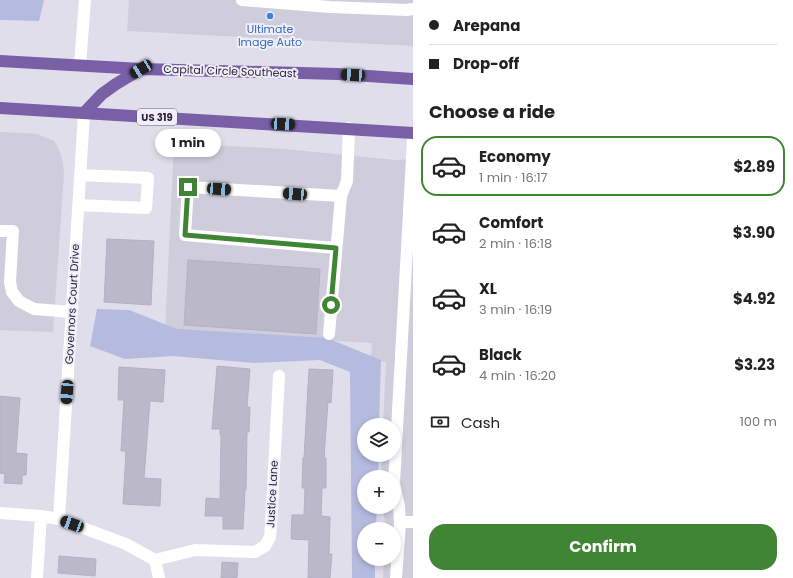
<!DOCTYPE html>
<html lang="en">
<head>
<meta charset="utf-8">
<style>
  body { margin:0; font-family:Poppins,sans-serif; background:#f6f6f6; color:#222; height:100vh; display:flex; flex-direction:column; font-size:15px; white-space:nowrap }
  * { box-sizing:border-box; margin:0 }
  p { font-size:13px; color:#767676 }
  .icon { flex:none; width:22px; height:22px; fill:none; stroke:currentColor; stroke-width:2; stroke-linecap:round; stroke-linejoin:round }
  .map { position:relative; flex:1; overflow:hidden }
  .details { display:flex; flex-direction:column; background:#fff; width:380px }
  .details>* { flex:none }
  .guide { display:grid; align-content:center; height:88px; padding:0 16px; background:#fff }
  .buttons { position:absolute; left:357px; top:418px; display:grid; gap:8px }
  .buttons a { display:grid; place-items:center; width:44px; height:44px; border-radius:50%; background:#fff; box-shadow:0 2px 6px #0003; font-size:20px }
  .end { position:absolute; width:18px; height:18px; margin:-9px; border:5px solid #3f8534; background:#fff; box-shadow:0 0 0 2px #fff }
  .from { border-radius:50% }
  .bubble { position:absolute; height:28px; border-radius:14px; background:#fff; box-shadow:0 2px 6px #0003; font-size:13px; font-weight:700; line-height:28px; text-align:center }
  .car { position:absolute; width:12px; height:24px; margin:-12px -6px; border-radius:5px; box-shadow:0 0 3px 1px #0007; background:linear-gradient(#222 24%,#8ab4d8 0 40%,#222 0 76%,#8ab4d8 0 86%,#222 0) }
  .guide b { display:flex; align-items:center; gap:14px; height:38px; font-size:15px }
  .guide b+b { border-top:1px solid #e0e0e0 }
  .guide i { width:10px; height:10px; background:#222 }
  ul { padding:0; list-style:none }
  li { display:flex; align-items:center; gap:12px; height:60px; margin:0 8px 6px; padding:0 8px; border:2px solid transparent; border-radius:16px }
  li div { flex:1 }
  li b { display:block; font-size:15px }
  li em { font-style:normal; font-weight:700 }
  li.selected { border-color:#3f8534 }
  li>.icon { width:36px; height:36px; stroke-width:1.5 }
  h2 { padding:0 16px; font-size:18px; line-height:48px }
  .pay { display:flex; align-items:center; gap:10px; height:44px; padding:0 16px; font-size:15px }
  .pay p { margin-inline-start:auto }
  .primary-button { display:flex; gap:8px; margin-top:auto; padding:8px 16px }
  .primary-button a { flex:1; height:46px; border-radius:16px; background:#3f8534; color:#fff; font-size:16px; font-weight:700; line-height:46px; text-align:center }
  main { display:flex; flex:1; min-height:0 }
  .map>svg:first-child { display:block }
  .built { fill:#cfcddb }
  .green { fill:#b5badf }
  .building { fill:#bab8c9; stroke:#b5b0c6 }
  .lines { fill:none; stroke-linecap:round; stroke-linejoin:round }
  .minor { stroke:#fff; stroke-width:12 }
  .major { stroke:#785fa6; stroke-width:12 }
  .route { stroke:#3f8534; stroke-width:5 }
  .shop-dot { fill:#3f7fe0; stroke:#f0eff8; stroke-width:1.5 }
  .labels { text-anchor:middle; dominant-baseline:central; stroke-width:4; stroke-linejoin:round; paint-order:stroke }
  .shield { fill:#f0eff8; stroke:#655d75; stroke-width:1 }
  .shield-label { font-size:10px; font-weight:bold; fill:#291e3d }
  .shop-label { font-size:11px; fill:#366cbe; stroke:#f0eff8 }
  .street-label { font-size:11px; fill:#291e3d; stroke:#f0eff8 }
</style>
</head>
<body>
<main>
<div class="map">
<svg width="413" height="578" viewBox="0 0 413 578">
  <rect width="100%" height="100%" fill="#e1deec"/>
  <path class="built" d="M129,0H413V46L127,31Z
    M0,132L37,134L54,141L59,150L63,162L64,174L53,332L0,330Z
    M174,143L284,149L396,160L413,159V578H383L384,559H394V529H386V524L382,507H394V477H381L382,455H394V425H383L386,362L371,360L372,343L165,331Z"/>
  <path class="green" d="M0,0H44L39,21L0,20Z
    M97,309L129,310L177,329L327,338L381,360L379,425H364V455H379L378,477H364V507H377L376,529H364V559H375V578H352L350,372L320,360L254,363L173,356L125,359L90,346Z"/>
  <path class="building" d="M107,239L154,241L151,305L104,302Z
    M188,260L320,269L316,334L184,325Z
    M217,366L250,369L247,407H250L249,432H247L246,490H245L243,529H223V516H205L206,498L220,499L221,435H220V429H212Z
    M119,367L165,370L163,402L150,401L144,478L161,479L160,506L123,504L126,451H121L124,400H118Z
    M309,369L333,370L331,403L328,402L324,458H326V488H322L321,516L330,517L329,554H332L330,578H308L309,540L291,539L292,515H304L305,488H302L303,458H304Z
    M0,396L20,398L16,453L27,454L26,475H22V484L4,483L5,474L0,473Z
    M59,556L96,559L95,576L58,573Z
    M222,562L238,563L237,578H221Z"/>
  <g class="lines">
    <path class="minor" d="M242,0L330,7L407,10L413,9
      M80,65L85,0
      M78,205L146,208L148,178L80,175
      M0,231H13L10,282L12,292L19,301L34,309L72,312
      M336,248L185,235L188,187L341,196
      M329,334L341,196L347,181L349,128
      M0,513L41,516L59,519L126,544L155,560
      M59,519L84,113
      M400,522H413
      M155,560L195,550L255,552L265,546L270,537L271,524L279,376
      M155,560L159,578
      M37,578L41,516
      M396,578L400,522L399,506L394,483L413,140"/>
    <path class="major" d="M0,61L141,69L338,74L413,79
      M0,108L413,133
      M84,113L102,94L116,84L141,69"/>
  </g>
  <g class="lines">
    <path class="route" d="M188,187L185,235L336,248L331,305"/>
  </g>
  <circle class="shop-dot" cx="270" cy="16" r="4"/>
  <g class="labels">
    <rect class="shield" x="137" y="109" width="40" height="16" rx="3"/>
    <g class="shield-label">
      <text x="157" y="117">US 319</text>
    </g>
    <g class="shop-label">
      <text x="270" y="29">Ultimate<tspan x="270" dy="13">Image Auto</tspan></text>
    </g>
    <g class="street-label">
      <text transform="translate(230 71) rotate(2)">Capital Circle Southeast</text>
      <text transform="translate(72 304) rotate(-87)">Governors Court Drive</text>
      <text transform="translate(272 494) rotate(-87)">Justice Lane</text>
    </g>
  </g>
</svg>
<div class="buttons">
<a><svg class="icon" aria-label="layers" viewBox="0 0 24 24"><path d="M12 4l9 5-9 5-9-5zM3 14l9 5 9-5"/></svg></a>
<a>+</a>
<a>−</a>
</div>
<i class="end from" style="left:331px;top:305px"></i>
<i class="end" style="left:188px;top:187px"></i>
<div class="bubble" style="left:155px;top:129px;width:66px">1 min</div>
<i class="car" style="left:141px;top:69px;rotate:239deg"></i>
<i class="car" style="left:353px;top:75px;rotate:273deg"></i>
<i class="car" style="left:283px;top:124px;rotate:93deg"></i>
<i class="car" style="left:219px;top:189px;rotate:94deg"></i>
<i class="car" style="left:295px;top:194px;rotate:274deg"></i>
<i class="car" style="left:67px;top:392px;rotate:184deg"></i>
<i class="car" style="left:72px;top:524px;rotate:290deg"></i>
</div>
<section class="details">
<div class="guide">
<b><i class="from"></i>Arepana</b>
<b><i></i>Drop-off</b>
</div>
<h2>Choose a ride</h2>
<ul>
<li class="selected"><svg class="icon" aria-label="car" viewBox="0 0 24 24"><path d="M5 17H2v-5l4-1 3-4h7l3 4 3 1v5h-3M9 17h6M6 11h13"/><circle cx="7" cy="17" r="2"/><circle cx="17" cy="17" r="2"/></svg><div><b>Economy</b><p>1 min · 16:17</p></div><em>$2.89</em></li>
<li><svg class="icon" aria-label="car" viewBox="0 0 24 24"><path d="M5 17H2v-5l4-1 3-4h7l3 4 3 1v5h-3M9 17h6M6 11h13"/><circle cx="7" cy="17" r="2"/><circle cx="17" cy="17" r="2"/></svg><div><b>Comfort</b><p>2 min · 16:18</p></div><em>$3.90</em></li>
<li><svg class="icon" aria-label="car" viewBox="0 0 24 24"><path d="M5 17H2v-5l4-1 3-4h7l3 4 3 1v5h-3M9 17h6M6 11h13"/><circle cx="7" cy="17" r="2"/><circle cx="17" cy="17" r="2"/></svg><div><b>XL</b><p>3 min · 16:19</p></div><em>$4.92</em></li>
<li><svg class="icon" aria-label="car" viewBox="0 0 24 24"><path d="M5 17H2v-5l4-1 3-4h7l3 4 3 1v5h-3M9 17h6M6 11h13"/><circle cx="7" cy="17" r="2"/><circle cx="17" cy="17" r="2"/></svg><div><b>Black</b><p>4 min · 16:20</p></div><em>$3.23</em></li>
</ul>
<div class="pay"><svg class="icon" aria-label="cash" viewBox="0 0 24 24"><path d="M3 7h18v10H3z"/><circle cx="12" cy="12" r="2"/></svg>Cash<p>100 m</p></div>
<div class="primary-button"><a>Confirm</a></div>
</section>
</main>
</body>
</html>
